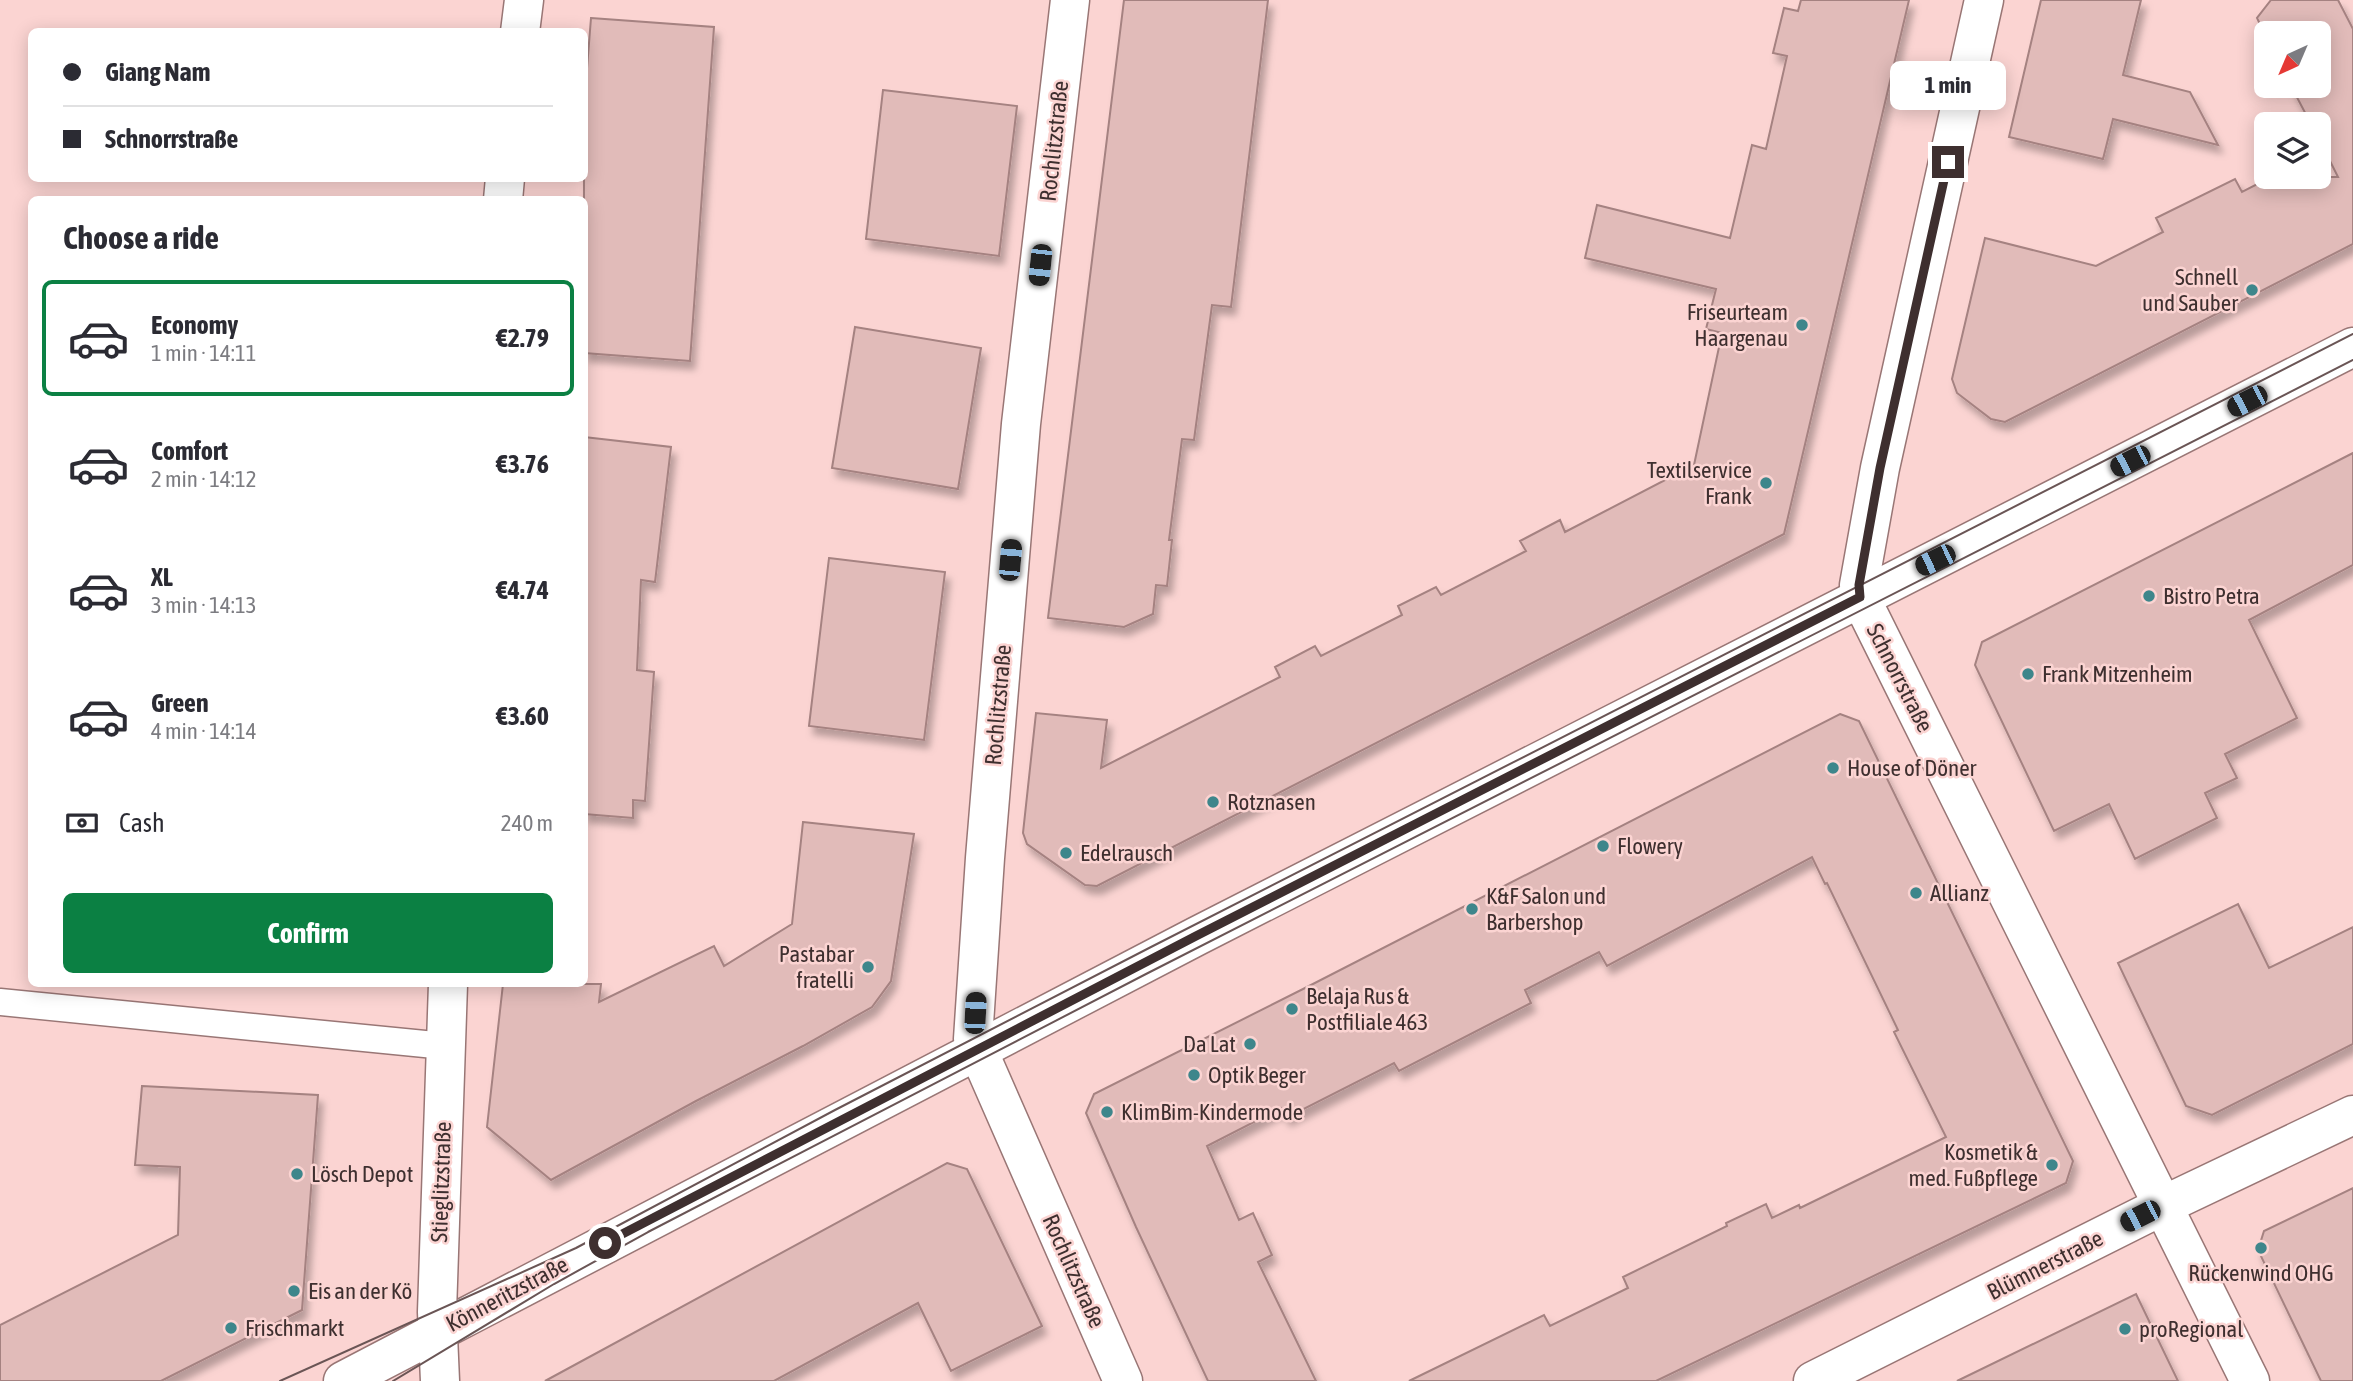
<!DOCTYPE html>
<html lang="en">
<head>
<meta charset="utf-8">
<style>
  body { margin:0; font-family:"Asap Condensed",sans-serif; background:#f7f7f7; color:#2b2b33; height:100vh; display:flex; flex-direction:column; font-size:26px; white-space:nowrap }
  * { box-sizing:border-box; margin:0 }
  p { font-size:23px; color:#7c7c81 }
  .icon { flex:none; width:38px; height:38px; fill:none; stroke:currentColor; stroke-width:2; stroke-linecap:round; stroke-linejoin:round }
  .map { position:relative; flex:1; overflow:hidden }
  .drawer { position:absolute; left:28px; top:196px; width:560px; height:791px; display:flex; flex-direction:column; background:#fff; border-radius:10px; box-shadow:0 4px 18px #0003 }
  .drawer>* { flex:none }
  .banner { position:absolute; left:28px; top:28px; width:560px; height:154px; border-radius:10px; box-shadow:0 4px 18px #0003; display:grid; align-content:center; height:154px; padding:0 35px; background:#fff }
  .needle { width:46px; rotate:224deg }
  .tools { position:absolute; left:2254px; top:21px; display:grid; gap:14px }
  .tools a { display:grid; place-items:center; width:77px; height:77px; border-radius:10px; background:#fff; box-shadow:0 4px 18px #0003; font-size:35px }
  .end { position:absolute; width:32px; height:32px; margin:-16px; border:9px solid #3e2f2f; background:#fff; box-shadow:0 0 0 4px #fff }
  .from { border-radius:50% }
  .bubble { position:absolute; height:49px; border-radius:10px; background:#fff; box-shadow:0 4px 18px #0003; font-size:23px; font-weight:700; line-height:49px; text-align:center }
  .car { position:absolute; width:21px; height:42px; margin:-21px -10px; border-radius:9px; box-shadow:0 0 5px 2px #0007; background:linear-gradient(#222 24%,#8ab4d8 0 40%,#222 0 76%,#8ab4d8 0 86%,#222 0) }
  .banner b { display:flex; align-items:center; gap:24px; height:66px; font-size:26px }
  .banner b+b { border-top:2px solid #e1e1e2 }
  .banner i { width:18px; height:18px; background:#2b2b33 }
  ul { padding:0; list-style:none }
  li { display:flex; align-items:center; gap:21px; height:116px; margin:0 14px 10px; padding:0 21px; border:4px solid transparent; border-radius:10px }
  li div { flex:1 }
  li b { display:block; font-size:26px }
  li em { font-style:normal; font-weight:700 }
  li.on { border-color:#0b8043 }
  li>.icon { width:63px; height:63px; stroke-width:1.5 }
  h2 { padding:0 35px; font-size:32px; line-height:84px }
  .pay { display:flex; align-items:center; gap:18px; height:77px; padding:0 35px; font-size:26px }
  .pay p { margin-inline-start:auto }
  .cta { display:flex; gap:14px; margin-top:auto; padding:14px 35px }
  .cta a { flex:1; height:80px; border-radius:10px; background:#0b8043; color:#fff; font-size:28px; font-weight:700; line-height:80px; text-align:center }
  .map>svg:first-child { display:block }
  .building { fill:#e1bbb9; stroke:#a58281; stroke-width:2; filter:url(#shadow) }
  .lines { fill:none; stroke-linecap:round; stroke-linejoin:round }
  .service-casing { stroke:#997675; stroke-width:29 }
  .minor-casing { stroke:#997675; stroke-width:41 }
  .secondary-casing { stroke:#997675; stroke-width:41 }
  .service { stroke:#fff; stroke-width:26 }
  .minor { stroke:#fff; stroke-width:38 }
  .secondary { stroke:#fff; stroke-width:38 }
  .tram { stroke:#6a5555; stroke-width:2 }
  .route { stroke:#3e2f2f; stroke-width:9 }
  .poi-dot { fill:#3e868b; stroke:#fbd4d2; stroke-width:2.5 }
  .labels { text-anchor:middle; dominant-baseline:central; stroke-width:5; stroke-linejoin:round; paint-order:stroke }
  .street-label { font-size:23px; fill:#3e2f2f; stroke:#fbd4d2 }
  .poi-label { font-size:23px; fill:#3e2f2f; stroke:#fbd4d2; text-anchor:start }
</style>
</head>
<body>
<div class="map">
<svg width="2353" height="1381" viewBox="0 0 2353 1381">
  <defs>
    <filter id="shadow"><feDropShadow dx="4.5" dy="8" stdDeviation="3.5" flood-color="#0004"/></filter>
  </defs>
  <rect width="100%" height="100%" fill="#fbd4d2"/>
  <path class="building" d="M1124,0H1268L1231,307L1212,305L1194,440L1182,439L1169,540H1172L1167,586L1156,585L1153,614L1124,627L1048,618Z
    M1801,0H1909L1784,534L1097,886L1085,885L1027,844L1023,833L1036,713L1107,720L1101,768L1280,677L1275,667L1315,646L1321,656L1402,615L1398,606L1436,587L1441,595L1526,551L1520,541L1560,520L1565,532L1694,465L1722,333L1706,329L1716,289L1585,258L1597,205L1730,238L1752,145L1766,149L1787,56L1773,53L1784,8L1798,11Z
    M2041,0H2141L2123,75L2190,92L2218,145L2113,119L2103,159L2009,137Z
    M2271,0H2338L2353,29V244L2005,422L1991,419L1957,393L1952,379L1985,238L2096,266L2163,232L2156,218L2235,179L2242,192L2271,177H2338L2319,139V124H2311L2291,86H2319V33H2266V37L2257,18Z
    M591,18L714,27L690,361L584,353V106Z
    M883,90L1017,106L999,256L866,239Z
    M855,327L981,348L958,489L832,468Z
    M584,437L671,447L655,582L641,580L637,670L654,672L645,801L633,800V818L584,814Z
    M2353,453V565L2249,620L2297,718L2225,754L2237,778L2205,793L2217,818L2135,859L2109,804L2054,831L1975,665L1982,642Z
    M829,558L945,572L924,740L809,726Z
    M1840,714L1859,721L2073,1161L2066,1183L1656,1381H1409L1544,1315L1550,1326L1628,1288L1623,1277L1727,1226L1726,1223L1766,1204L1772,1218L1799,1205L1800,1208L1946,1137L1894,1032L1898,1030L1827,883L1825,884L1812,857L1607,966L1599,952L1525,990L1531,1003L1399,1071L1394,1063L1286,1118L1281,1108L1207,1146L1239,1220L1253,1213L1272,1255L1258,1262L1316,1381H1208L1136,1227L1086,1113L1094,1094L1309,986Z
    M803,822L914,834L891,981L872,1007L803,1046L696,1101L551,1180L487,1127L503,984H601L599,1002L714,946L724,966L792,924Z
    M2238,904L2269,968L2353,927V1044L2212,1115L2186,1106L2118,963Z
    M142,1086L318,1095L302,1310L161,1381H0V1325L178,1235L180,1167L135,1165Z
    M947,1163L967,1169L1042,1326L951,1371L918,1303L774,1381H545Z
    M2353,1188V1381H2321L2258,1250L2264,1231Z
    M2136,1294L2178,1381H1957Z"/>
  <g class="lines">
    <defs>
      <path id="service" d="M0,1002L445,1046"/>
      <path id="minor" d="M1070,0L1021,424L985,858L973,1039L1123,1381
        M1984,0L1880,468L1859,585L1860,597L2250,1381
        M520,32L524,0
        M503,200L505,178
        M440,1381L437,1312L448,984
        M1813,1381L2164,1205L2353,1115"/>
      <path id="secondary" d="M343,1381L1197,936L2353,347"/>
    </defs>
    <use href="#service" class="service-casing"/>
    <use href="#minor" class="minor-casing"/>
    <use href="#secondary" class="secondary-casing"/>
    <use href="#service" class="service"/>
    <use href="#minor" class="minor"/>
    <use href="#secondary" class="secondary"/>
    <path class="tram" d="M280,1381L576,1248L835,1110L1151,947L2353,334
      M393,1381L554,1284L648,1232L1146,974L2353,360"/>
  </g>
  <g class="lines">
    <path class="route" d="M605,1243L1196,936L1860,597L1859,585L1880,468L1948,162"/>
  </g>
  <g class="poi-dot">
    <circle cx="2252" cy="290" r="7"/>
    <circle cx="1802" cy="325" r="7"/>
    <circle cx="1766" cy="483" r="7"/>
    <circle cx="2149" cy="596" r="7"/>
    <circle cx="2028" cy="674" r="7"/>
    <circle cx="1833" cy="768" r="7"/>
    <circle cx="1213" cy="802" r="7"/>
    <circle cx="1603" cy="846" r="7"/>
    <circle cx="1066" cy="853" r="7"/>
    <circle cx="1916" cy="893" r="7"/>
    <circle cx="1472" cy="909" r="7"/>
    <circle cx="868" cy="967" r="7"/>
    <circle cx="1292" cy="1009" r="7"/>
    <circle cx="1250" cy="1044" r="7"/>
    <circle cx="1194" cy="1075" r="7"/>
    <circle cx="1107" cy="1112" r="7"/>
    <circle cx="2052" cy="1165" r="7"/>
    <circle cx="297" cy="1174" r="7"/>
    <circle cx="2261" cy="1248" r="7"/>
    <circle cx="294" cy="1291" r="7"/>
    <circle cx="231" cy="1328" r="7"/>
    <circle cx="2125" cy="1329" r="7"/>
  </g>
  <g class="labels">
    <g class="street-label">
      <text transform="translate(1054 141) rotate(-84)">Rochlitzstraße</text>
      <text transform="translate(1900 678) rotate(63)">Schnorrstraße</text>
      <text transform="translate(998 705) rotate(-85)">Rochlitzstraße</text>
      <text transform="translate(441 1182) rotate(-88)">Stieglitzstraße</text>
      <text transform="translate(2045 1265) rotate(-27)">Blümnerstraße</text>
      <text transform="translate(1074 1271) rotate(66)">Rochlitzstraße</text>
      <text transform="translate(507 1294) rotate(-28)">Könneritzstraße</text>
    </g>
    <g class="poi-label">
      <text x="2238" y="277" text-anchor="end">Schnell<tspan x="2238" dy="26">und Sauber</tspan></text>
      <text x="1788" y="312" text-anchor="end">Friseurteam<tspan x="1788" dy="26">Haargenau</tspan></text>
      <text x="1752" y="470" text-anchor="end">Textilservice<tspan x="1752" dy="26">Frank</tspan></text>
      <text x="2163" y="596">Bistro Petra</text>
      <text x="2042" y="674">Frank Mitzenheim</text>
      <text x="1847" y="768">House of Döner</text>
      <text x="1227" y="802">Rotznasen</text>
      <text x="1617" y="846">Flowery</text>
      <text x="1080" y="853">Edelrausch</text>
      <text x="1930" y="893">Allianz</text>
      <text x="1486" y="896">K&amp;F Salon und<tspan x="1486" dy="26">Barbershop</tspan></text>
      <text x="854" y="954" text-anchor="end">Pastabar<tspan x="854" dy="26">fratelli</tspan></text>
      <text x="1306" y="996">Belaja Rus &amp;<tspan x="1306" dy="26">Postfiliale 463</tspan></text>
      <text x="1236" y="1044" text-anchor="end">Da Lat</text>
      <text x="1208" y="1075">Optik Beger</text>
      <text x="1121" y="1112">KlimBim-Kindermode</text>
      <text x="2038" y="1152" text-anchor="end">Kosmetik &amp;<tspan x="2038" dy="26">med. Fußpflege</tspan></text>
      <text x="311" y="1174">Lösch Depot</text>
      <text x="2261" y="1273" text-anchor="middle">Rückenwind OHG</text>
      <text x="308" y="1291">Eis an der Kö</text>
      <text x="245" y="1328">Frischmarkt</text>
      <text x="2139" y="1329">proRegional</text>
    </g>
  </g>
</svg>
<div class="tools">
<a><svg class="needle" viewBox="-14 -14 28 28"><path d="M0-13l5 13h-10z" fill="#e53935"/><path d="M0 13l5-13h-10z" fill="#7c7c81"/></svg></a>
<a><svg class="icon" aria-label="layers" viewBox="0 0 24 24"><path d="M12 4l9 5-9 5-9-5zM3 14l9 5 9-5"/></svg></a>
</div>
<i class="end from" style="left:605px;top:1243px"></i>
<i class="end" style="left:1948px;top:162px"></i>
<div class="bubble" style="left:1890px;top:61px;width:116px">1 min</div>
<i class="car" style="left:1040px;top:265px;rotate:186deg"></i>
<i class="car" style="left:2247px;top:401px;rotate:243deg"></i>
<i class="car" style="left:2130px;top:461px;rotate:243deg"></i>
<i class="car" style="left:1010px;top:560px;rotate:5deg"></i>
<i class="car" style="left:1935px;top:560px;rotate:244deg"></i>
<i class="car" style="left:975px;top:1013px;rotate:3deg"></i>
<i class="car" style="left:2140px;top:1216px;rotate:243deg"></i>
<div class="banner">
<b><i class="from"></i>Giang Nam</b>
<b><i></i>Schnorrstraße</b>
</div>
<section class="drawer">
<h2>Choose a ride</h2>
<ul>
<li class="on"><svg class="icon" aria-label="car" viewBox="0 0 24 24"><path d="M5 17H2v-5l4-1 3-4h7l3 4 3 1v5h-3M9 17h6M6 11h13"/><circle cx="7" cy="17" r="2"/><circle cx="17" cy="17" r="2"/></svg><div><b>Economy</b><p>1 min · 14:11</p></div><em>€2.79</em></li>
<li><svg class="icon" aria-label="car" viewBox="0 0 24 24"><path d="M5 17H2v-5l4-1 3-4h7l3 4 3 1v5h-3M9 17h6M6 11h13"/><circle cx="7" cy="17" r="2"/><circle cx="17" cy="17" r="2"/></svg><div><b>Comfort</b><p>2 min · 14:12</p></div><em>€3.76</em></li>
<li><svg class="icon" aria-label="car" viewBox="0 0 24 24"><path d="M5 17H2v-5l4-1 3-4h7l3 4 3 1v5h-3M9 17h6M6 11h13"/><circle cx="7" cy="17" r="2"/><circle cx="17" cy="17" r="2"/></svg><div><b>XL</b><p>3 min · 14:13</p></div><em>€4.74</em></li>
<li><svg class="icon" aria-label="car" viewBox="0 0 24 24"><path d="M5 17H2v-5l4-1 3-4h7l3 4 3 1v5h-3M9 17h6M6 11h13"/><circle cx="7" cy="17" r="2"/><circle cx="17" cy="17" r="2"/></svg><div><b>Green</b><p>4 min · 14:14</p></div><em>€3.60</em></li>
</ul>
<div class="pay"><svg class="icon" aria-label="cash" viewBox="0 0 24 24"><path d="M3 7h18v10H3z"/><circle cx="12" cy="12" r="2"/></svg>Cash<p>240 m</p></div>
<div class="cta"><a>Confirm</a></div>
</section>
</div>
</body>
</html>
